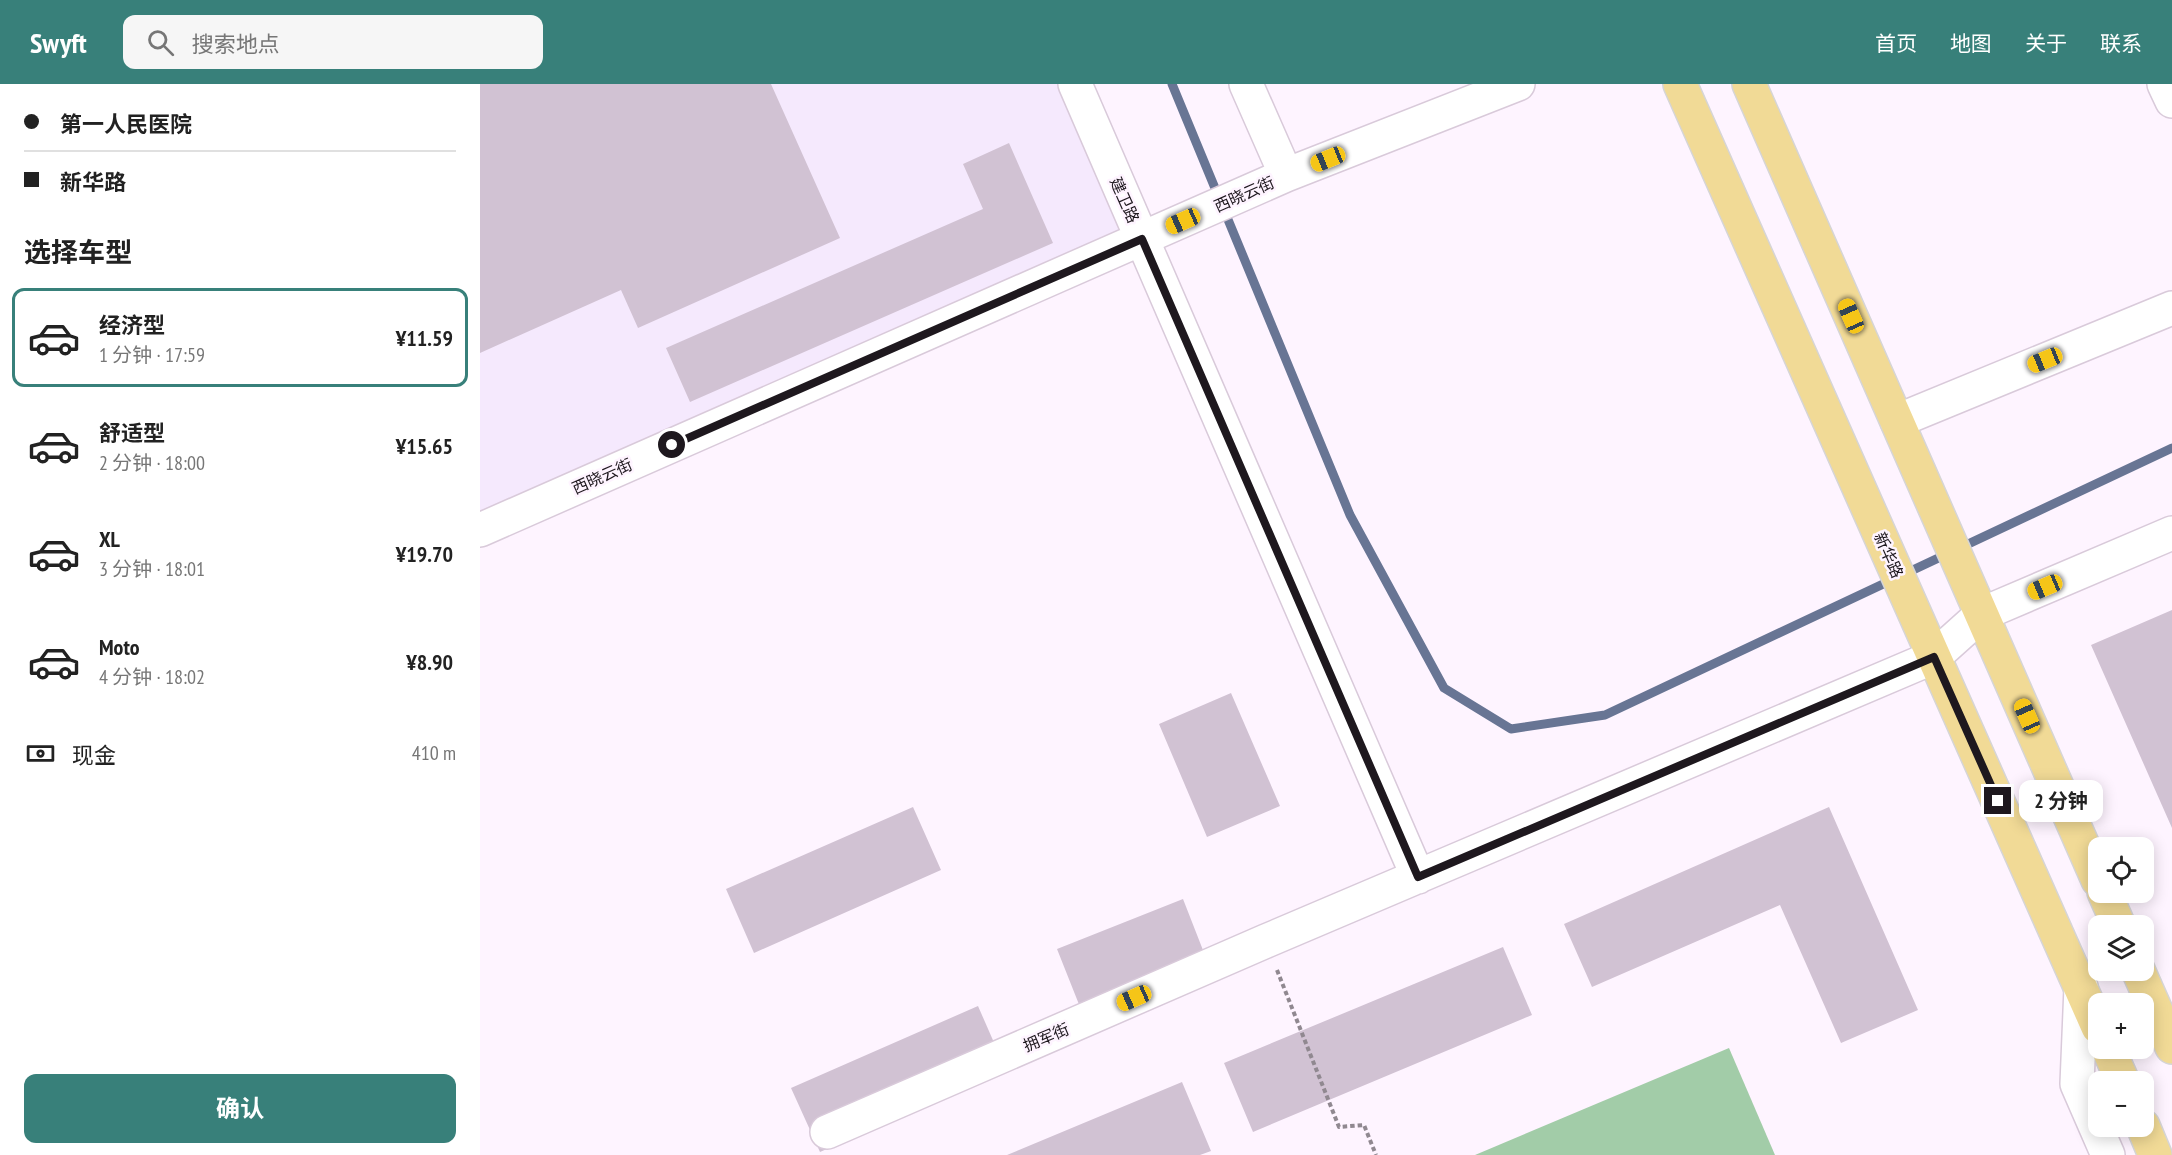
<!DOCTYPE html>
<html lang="zh">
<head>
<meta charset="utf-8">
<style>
  body { margin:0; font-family:"PT Sans Narrow","Noto Sans SC",sans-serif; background:#f6f6f6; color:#222; height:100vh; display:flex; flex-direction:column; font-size:22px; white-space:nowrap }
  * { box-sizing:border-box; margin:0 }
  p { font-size:20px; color:#767676 }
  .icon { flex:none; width:33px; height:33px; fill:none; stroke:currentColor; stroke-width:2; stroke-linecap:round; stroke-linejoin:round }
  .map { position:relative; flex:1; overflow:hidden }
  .panel { display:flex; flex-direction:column; background:#fff; width:480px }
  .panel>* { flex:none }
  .guide { display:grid; align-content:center; height:132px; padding:0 24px; background:#fff }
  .fabs { position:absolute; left:1608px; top:753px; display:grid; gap:12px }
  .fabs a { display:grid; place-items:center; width:66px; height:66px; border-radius:12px; background:#fff; box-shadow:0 3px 15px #0003; font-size:30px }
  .end { position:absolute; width:27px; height:27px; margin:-14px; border:8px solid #1e181e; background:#fff; box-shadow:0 0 0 3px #fff }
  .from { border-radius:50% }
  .bubble { position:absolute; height:42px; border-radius:12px; background:#fff; box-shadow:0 3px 15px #0003; font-size:20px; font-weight:700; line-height:42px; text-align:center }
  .car { position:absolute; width:18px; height:36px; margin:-18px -9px; border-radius:8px; box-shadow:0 0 4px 2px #0007; background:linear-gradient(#f5c518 24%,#345 0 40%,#f5c518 0 76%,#345 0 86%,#f5c518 0) }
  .guide b { display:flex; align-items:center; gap:21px; height:57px; font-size:22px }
  .guide b+b { border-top:2px solid #e0e0e0 }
  .guide i { width:15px; height:15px; background:#222 }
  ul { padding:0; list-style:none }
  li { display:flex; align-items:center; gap:18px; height:99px; margin:0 12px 9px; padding:0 12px; border:3px solid transparent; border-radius:12px }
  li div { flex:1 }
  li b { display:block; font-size:22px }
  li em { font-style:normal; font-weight:700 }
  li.active { border-color:#38807a }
  li>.icon { width:54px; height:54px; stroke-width:1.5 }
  h2 { padding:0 24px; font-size:27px; line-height:72px }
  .pay { display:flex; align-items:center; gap:15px; height:66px; padding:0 24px; font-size:22px }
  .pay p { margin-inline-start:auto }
  .action { display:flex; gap:12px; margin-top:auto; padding:12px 24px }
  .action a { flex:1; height:69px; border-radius:12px; background:#38807a; color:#fff; font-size:24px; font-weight:700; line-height:69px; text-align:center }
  header { display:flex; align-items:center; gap:36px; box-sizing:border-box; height:84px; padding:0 30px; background:#38807a; color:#fff }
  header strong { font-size:28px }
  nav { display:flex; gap:33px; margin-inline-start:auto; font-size:21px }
  .search { width:420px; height:54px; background:#f6f6f6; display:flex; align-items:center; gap:15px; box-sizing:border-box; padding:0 21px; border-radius:12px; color:#767676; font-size:22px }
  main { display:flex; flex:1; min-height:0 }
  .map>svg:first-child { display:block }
  .medical { fill:#f5e9fd }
  .forest { fill:#a2cca8 }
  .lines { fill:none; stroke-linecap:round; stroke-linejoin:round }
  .stream { stroke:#687594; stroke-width:9 }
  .building { fill:#d1c2d3 }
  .minor-casing { stroke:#d9cada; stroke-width:36 }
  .major-casing { stroke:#d6d5d6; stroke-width:36 }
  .path { stroke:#908890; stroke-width:4; stroke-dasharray:4.5 3; stroke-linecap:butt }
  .minor { stroke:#fff; stroke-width:33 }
  .major { stroke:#f1da96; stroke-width:33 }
  .route { stroke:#1e181e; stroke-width:8 }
  .labels { text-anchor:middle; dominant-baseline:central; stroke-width:5; stroke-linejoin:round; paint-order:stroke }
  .street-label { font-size:16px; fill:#1e181e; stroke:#fef4ff }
</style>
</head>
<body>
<header>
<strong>Swyft</strong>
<div class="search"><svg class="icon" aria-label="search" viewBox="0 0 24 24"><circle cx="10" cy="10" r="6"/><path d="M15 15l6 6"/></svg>搜索地点</div>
<nav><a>首页</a><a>地图</a><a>关于</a><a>联系</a></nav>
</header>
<main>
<section class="panel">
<div class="guide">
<b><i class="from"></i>第一人民医院</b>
<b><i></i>新华路</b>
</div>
<h2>选择车型</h2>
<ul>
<li class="active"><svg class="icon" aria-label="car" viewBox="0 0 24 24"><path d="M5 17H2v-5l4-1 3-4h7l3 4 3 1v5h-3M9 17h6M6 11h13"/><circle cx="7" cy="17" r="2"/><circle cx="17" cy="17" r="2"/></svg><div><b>经济型</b><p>1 分钟 · 17:59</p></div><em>¥11.59</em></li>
<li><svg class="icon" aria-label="car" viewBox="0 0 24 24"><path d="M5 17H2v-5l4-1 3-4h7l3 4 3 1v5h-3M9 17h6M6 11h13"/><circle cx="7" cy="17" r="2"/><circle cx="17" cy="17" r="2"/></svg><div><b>舒适型</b><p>2 分钟 · 18:00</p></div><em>¥15.65</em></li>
<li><svg class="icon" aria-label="car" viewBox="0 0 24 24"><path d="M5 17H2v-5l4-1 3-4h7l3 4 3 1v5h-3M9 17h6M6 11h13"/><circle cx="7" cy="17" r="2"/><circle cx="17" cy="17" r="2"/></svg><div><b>XL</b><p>3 分钟 · 18:01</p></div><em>¥19.70</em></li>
<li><svg class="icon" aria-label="car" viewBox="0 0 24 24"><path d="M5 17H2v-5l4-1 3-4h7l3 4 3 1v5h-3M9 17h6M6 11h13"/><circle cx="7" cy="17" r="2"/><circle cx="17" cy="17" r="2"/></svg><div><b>Moto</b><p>4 分钟 · 18:02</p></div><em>¥8.90</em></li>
</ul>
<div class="pay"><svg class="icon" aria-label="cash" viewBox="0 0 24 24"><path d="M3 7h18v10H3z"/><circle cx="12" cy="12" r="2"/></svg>现金<p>410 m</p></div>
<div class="action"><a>确认</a></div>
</section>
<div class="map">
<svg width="1692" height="1071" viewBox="0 0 1692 1071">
  <rect width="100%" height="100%" fill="#fef4ff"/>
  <path class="medical" d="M0,0H591L658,151L0,437Z"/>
  <path class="forest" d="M1249,964L1295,1071H995Z"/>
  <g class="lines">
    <path class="stream" d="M692,0L870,431L964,604L1031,645L1125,631L1692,364"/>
  </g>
  <path class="building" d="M0,0H291L360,154L158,244L141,206L0,269Z
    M529,59L573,159L210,318L186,264L503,125L483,80Z
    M1692,526V744L1611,561Z
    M751,609L800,722L727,753L679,640Z
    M433,723L461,786L274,869L246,805Z
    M1349,723L1438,926L1361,959L1300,821L1112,903L1084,840Z
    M703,815L728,879L602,928L577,865Z
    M1023,863L1052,931L773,1048L744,979Z
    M498,922L526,986L340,1068L311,1004Z
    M702,998L731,1067L720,1071H527Z"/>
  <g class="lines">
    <defs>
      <path id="minor" d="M595,0L938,793
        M766,0L806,91
        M1684,0L1692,17
        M1417,337L1692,224
        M0,446L806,91L1038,0
        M1601,903L1597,1000L1628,1071
        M347,1048L786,857L1454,573L1502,530L1692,449"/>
      <path id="major" d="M1200,0L1618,943
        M1269,0L1618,796
        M1624,808L1639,842
        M1658,886L1692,963
        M1628,964L1643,998
        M1663,1042L1675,1071"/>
    </defs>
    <use href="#minor" class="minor-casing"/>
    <use href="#major" class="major-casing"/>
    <path class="path" d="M797,886L859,1043L884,1041L896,1071"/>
    <use href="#minor" class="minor"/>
    <use href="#major" class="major"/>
  </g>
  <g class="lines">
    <path class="route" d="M192,361L662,155L938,793L1454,573L1518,717"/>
  </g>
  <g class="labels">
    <g class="street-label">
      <text transform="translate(764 110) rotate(-24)">西晓云街</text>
      <text transform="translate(645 116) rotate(66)">建卫路</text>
      <text transform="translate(122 392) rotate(-24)">西晓云街</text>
      <text transform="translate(1409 471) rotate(66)">新华路</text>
      <text transform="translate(566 953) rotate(-23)">拥军街</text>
    </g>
  </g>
</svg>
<div class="fabs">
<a><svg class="icon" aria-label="locate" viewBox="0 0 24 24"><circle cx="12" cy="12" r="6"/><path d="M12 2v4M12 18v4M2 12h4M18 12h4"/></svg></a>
<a><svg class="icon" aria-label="layers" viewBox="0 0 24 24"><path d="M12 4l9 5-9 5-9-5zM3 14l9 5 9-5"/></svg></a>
<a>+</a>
<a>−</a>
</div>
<i class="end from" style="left:192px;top:361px"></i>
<i class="end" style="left:1518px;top:717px"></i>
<div class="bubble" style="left:1539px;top:696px;width:84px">2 分钟</div>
<i class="car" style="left:848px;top:75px;rotate:248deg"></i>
<i class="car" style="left:703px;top:137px;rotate:246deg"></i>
<i class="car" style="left:1371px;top:232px;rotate:336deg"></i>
<i class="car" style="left:1565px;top:276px;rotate:248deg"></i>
<i class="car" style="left:1565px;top:503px;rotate:247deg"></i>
<i class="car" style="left:1547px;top:632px;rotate:336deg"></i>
<i class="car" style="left:654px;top:914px;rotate:246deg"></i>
</div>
</main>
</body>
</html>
